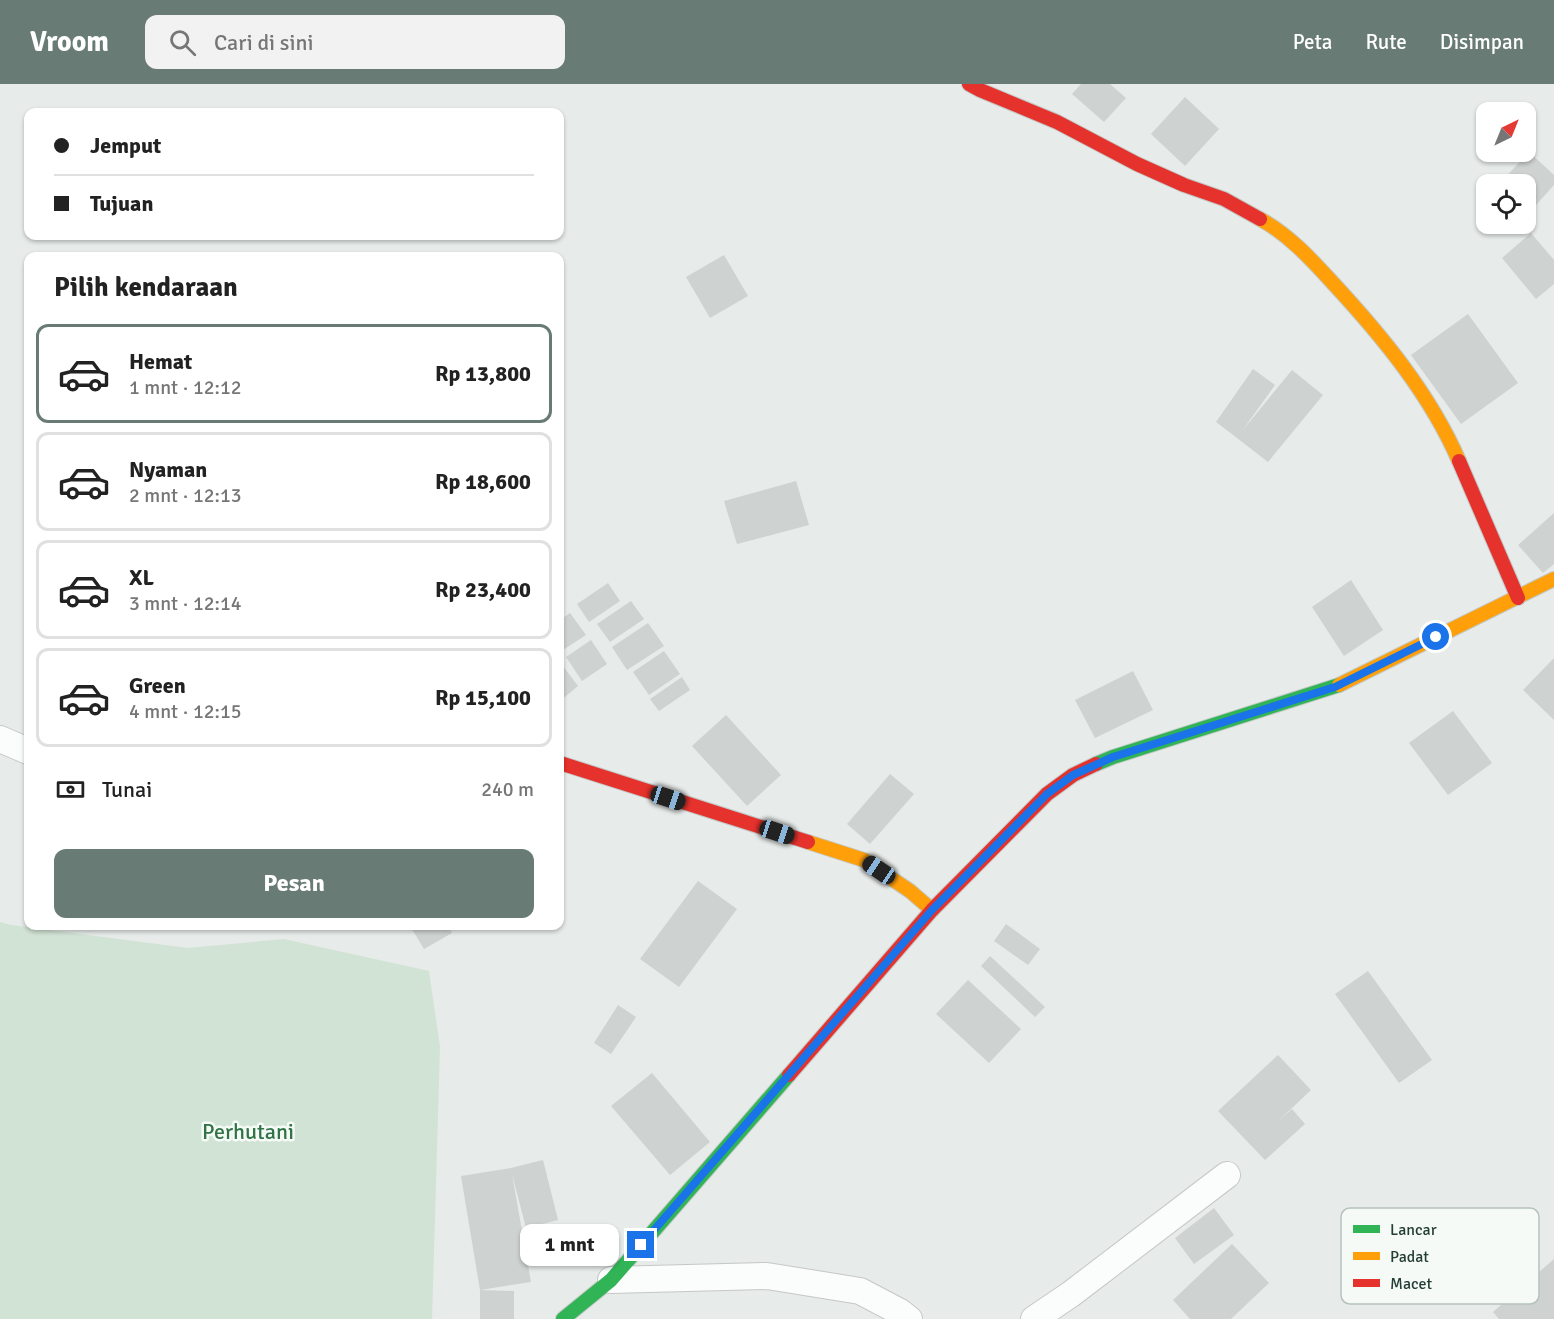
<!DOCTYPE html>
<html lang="id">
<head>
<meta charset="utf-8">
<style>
  body { margin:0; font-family:Signika,sans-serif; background:#f2f2f2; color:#222; height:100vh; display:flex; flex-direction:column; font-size:22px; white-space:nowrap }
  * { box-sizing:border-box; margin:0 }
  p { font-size:20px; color:#767676 }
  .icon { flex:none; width:33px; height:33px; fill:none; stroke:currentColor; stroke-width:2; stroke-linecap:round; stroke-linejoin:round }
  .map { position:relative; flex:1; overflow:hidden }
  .details { position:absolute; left:24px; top:168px; width:540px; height:678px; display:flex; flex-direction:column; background:#fff; border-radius:12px; box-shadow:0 2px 4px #0004 }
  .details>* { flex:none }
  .hud { position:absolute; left:24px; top:24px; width:540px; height:132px; border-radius:12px; box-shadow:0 2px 4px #0004; display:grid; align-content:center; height:132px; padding:0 30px; background:#fff }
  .needle { width:39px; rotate:43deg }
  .buttons { position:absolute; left:1476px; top:18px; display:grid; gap:12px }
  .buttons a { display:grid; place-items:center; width:60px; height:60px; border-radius:12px; background:#fff; box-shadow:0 2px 4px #0004; font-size:30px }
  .end { position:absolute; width:27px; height:27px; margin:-14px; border:8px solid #1a73e8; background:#fff; box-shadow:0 0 0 3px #fff }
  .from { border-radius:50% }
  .bubble { position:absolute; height:42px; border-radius:12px; background:#fff; box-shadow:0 2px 4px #0004; font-size:20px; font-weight:700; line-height:42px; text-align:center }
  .car { position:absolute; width:18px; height:36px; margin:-18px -9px; border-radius:8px; box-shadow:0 0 4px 2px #0007; background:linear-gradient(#222 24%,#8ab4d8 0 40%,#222 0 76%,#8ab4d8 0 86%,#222 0) }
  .hud b { display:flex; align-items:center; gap:21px; height:57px; font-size:22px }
  .hud b+b { border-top:2px solid #e0e0e0 }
  .hud i { width:15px; height:15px; background:#222 }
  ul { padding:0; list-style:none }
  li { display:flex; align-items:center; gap:18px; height:99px; margin:0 12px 9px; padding:0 18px; border:3px solid #e0e0e0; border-radius:12px }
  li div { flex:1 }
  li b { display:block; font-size:22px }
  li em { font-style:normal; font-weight:700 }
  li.on { border-color:#687b75 }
  li>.icon { width:54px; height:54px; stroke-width:1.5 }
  h2 { padding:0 30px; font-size:27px; line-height:72px }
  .pay { display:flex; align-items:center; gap:15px; height:66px; padding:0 30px; font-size:22px }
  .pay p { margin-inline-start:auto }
  .action { display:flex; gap:12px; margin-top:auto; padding:12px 30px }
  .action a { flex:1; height:69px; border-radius:12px; background:#687b75; color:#fff; font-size:24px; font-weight:700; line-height:69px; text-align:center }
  header { display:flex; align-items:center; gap:36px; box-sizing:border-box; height:84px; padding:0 30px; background:#687b75; color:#fff }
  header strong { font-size:28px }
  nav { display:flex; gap:33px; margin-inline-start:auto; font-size:21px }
  .search { width:420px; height:54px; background:#f2f2f2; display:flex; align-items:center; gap:15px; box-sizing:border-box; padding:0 21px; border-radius:12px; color:#767676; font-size:22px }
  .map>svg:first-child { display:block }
  .green { fill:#d1e3d5 }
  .building { fill:#ced2d0 }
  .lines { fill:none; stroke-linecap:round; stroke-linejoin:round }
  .street-casing { stroke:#c4c8c6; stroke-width:28 }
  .fast-casing { stroke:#c2c8c6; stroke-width:16 }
  .slow-casing { stroke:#c2c8c6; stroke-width:16 }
  .jam-casing { stroke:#c2c8c6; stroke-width:16 }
  .street { stroke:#fbfcfc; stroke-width:26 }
  .fast { stroke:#30b455; stroke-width:14 }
  .slow { stroke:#ff9f0a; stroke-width:14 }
  .jam { stroke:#e5322d; stroke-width:14 }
  .route { stroke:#1a73e8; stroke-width:8 }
  .labels { text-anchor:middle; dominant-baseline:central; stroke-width:5; stroke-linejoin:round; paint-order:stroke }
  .park-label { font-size:22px; fill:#307446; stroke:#f5faf7 }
  .key { fill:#f5faf7; stroke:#b6c2bd; stroke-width:1.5 }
  .key-label { font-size:16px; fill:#243e36 }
</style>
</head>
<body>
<header>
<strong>Vroom</strong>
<div class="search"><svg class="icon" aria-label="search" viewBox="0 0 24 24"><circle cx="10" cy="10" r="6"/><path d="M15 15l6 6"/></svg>Cari di sini</div>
<nav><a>Peta</a><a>Rute</a><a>Disimpan</a></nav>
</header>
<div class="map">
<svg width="1554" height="1235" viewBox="0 0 1554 1235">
  <rect width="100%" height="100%" fill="#e7ebe9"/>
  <path class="green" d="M0,838L11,841L188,864L284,855L429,887L440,963L432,1235H0Z"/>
  <path class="building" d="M1081,0H1110L1126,14L1104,38L1072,10Z
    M1185,13L1219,45L1185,82L1151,50Z
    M1529,68L1554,91V101L1526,132V100H1499Z
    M1531,149L1554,176V200L1536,215L1502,174Z
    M724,171L748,212L710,234L686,193Z
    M1468,230L1518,299L1461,340L1411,271Z
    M1253,285L1275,301L1242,347L1292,286L1323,311L1268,378L1237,354L1216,338Z
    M796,397L809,441L737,460L724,417Z
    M1554,429V480L1543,489L1518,461Z
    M1351,496L1383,546L1344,572L1312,523Z
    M608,499L620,517L589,538L577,520Z
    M631,517L644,535L610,558L597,540Z
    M570,529L586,551L563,566L560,561V536Z
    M648,539L664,562L627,586L612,563Z
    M591,556L607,580L582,597L566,573Z
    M664,567L680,590L649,611L633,588Z
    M1554,574V636L1523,606Z
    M560,578L578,602L560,617Z
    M1133,587L1153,626L1095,654L1075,616Z
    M682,593L690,606L659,627L650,615Z
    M1453,627L1492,679L1448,711L1409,659Z
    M726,631L781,691L747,722L692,662Z
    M890,690L914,710L870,760L847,740Z
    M698,797L737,825L679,903L640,875Z
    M1006,840L1040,865L1028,881L994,857Z
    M410,842H448L452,849L424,865Z
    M990,872L1045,923L1035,933L981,882Z
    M1368,887L1432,976L1399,999L1335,910Z
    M968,896L1021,945L989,979L936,930Z
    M618,921L636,933L611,970L594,959Z
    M1278,971L1311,1006L1275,1040L1292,1025L1305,1040L1265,1076L1218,1027Z
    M652,989L710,1058L670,1091L611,1022Z
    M543,1076L558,1136L526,1144L512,1090L531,1198L480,1206L514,1207V1235H480V1206L461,1092L511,1084Z
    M1214,1124L1234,1151L1194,1180L1175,1154Z
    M1232,1160L1269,1199L1231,1235H1190L1173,1216Z
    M1554,1175V1235H1499L1493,1228Z"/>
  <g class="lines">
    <defs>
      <path id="street" d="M0,655L28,667
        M611,1196L767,1192L860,1207L900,1228L909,1235
        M1034,1235L1071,1210L1227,1091"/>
      <path id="fast" d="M1096,680L1113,673L1339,601
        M563,1235L611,1196L789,991"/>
      <path id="slow" d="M1260,135C1288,150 1311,175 1332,198C1382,252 1430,310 1459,377
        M1339,601L1554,495
        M808,758L864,776L910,807L932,826"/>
      <path id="jam" d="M969,0L980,6L1057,38L1137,80L1184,101L1224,115L1260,135
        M1459,377L1518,514
        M560,679L808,758
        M789,991L932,826L1047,710L1073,691L1096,680"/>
    </defs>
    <use href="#street" class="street-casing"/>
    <use href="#fast" class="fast-casing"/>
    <use href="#slow" class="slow-casing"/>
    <use href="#jam" class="jam-casing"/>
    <use href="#street" class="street"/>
    <use href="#fast" class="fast"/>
    <use href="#slow" class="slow"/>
    <use href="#jam" class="jam"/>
  </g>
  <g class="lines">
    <path class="route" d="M641,1161L932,826L1047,710L1073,691L1113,673L1335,603L1436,553"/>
  </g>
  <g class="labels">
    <g class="park-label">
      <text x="248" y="1047">Perhutani</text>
    </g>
  </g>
  <rect x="1341" y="1124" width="198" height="96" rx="9" class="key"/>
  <rect x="1353" y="1141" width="27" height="8" fill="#30b455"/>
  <rect x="1353" y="1168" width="27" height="8" fill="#ff9f0a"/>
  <rect x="1353" y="1195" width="27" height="8" fill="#e5322d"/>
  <g class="key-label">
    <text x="1390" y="1151">Lancar</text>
    <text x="1390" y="1178">Padat</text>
    <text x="1390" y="1205">Macet</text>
  </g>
</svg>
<div class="buttons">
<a><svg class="needle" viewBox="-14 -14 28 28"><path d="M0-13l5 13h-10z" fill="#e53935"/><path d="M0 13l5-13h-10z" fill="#767676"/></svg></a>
<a><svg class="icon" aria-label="locate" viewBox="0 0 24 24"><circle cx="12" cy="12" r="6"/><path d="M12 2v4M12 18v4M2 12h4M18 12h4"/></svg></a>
</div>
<i class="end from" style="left:1436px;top:553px"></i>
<i class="end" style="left:641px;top:1161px"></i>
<div class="bubble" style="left:520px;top:1140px;width:99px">1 mnt</div>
<i class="car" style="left:668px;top:714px;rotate:108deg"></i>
<i class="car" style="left:777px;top:748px;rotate:108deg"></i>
<i class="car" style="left:879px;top:786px;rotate:304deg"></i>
<div class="hud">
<b><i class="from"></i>Jemput</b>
<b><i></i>Tujuan</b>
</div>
<section class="details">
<h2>Pilih kendaraan</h2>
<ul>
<li class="on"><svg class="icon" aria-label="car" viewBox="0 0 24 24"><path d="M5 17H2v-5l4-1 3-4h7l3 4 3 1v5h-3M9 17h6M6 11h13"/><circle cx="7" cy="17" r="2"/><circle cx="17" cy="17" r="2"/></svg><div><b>Hemat</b><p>1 mnt · 12:12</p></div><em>Rp 13,800</em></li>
<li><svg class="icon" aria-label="car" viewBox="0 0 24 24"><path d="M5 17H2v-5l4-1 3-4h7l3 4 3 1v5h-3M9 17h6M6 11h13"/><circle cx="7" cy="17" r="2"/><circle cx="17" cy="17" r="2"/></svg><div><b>Nyaman</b><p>2 mnt · 12:13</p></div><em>Rp 18,600</em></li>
<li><svg class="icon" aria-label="car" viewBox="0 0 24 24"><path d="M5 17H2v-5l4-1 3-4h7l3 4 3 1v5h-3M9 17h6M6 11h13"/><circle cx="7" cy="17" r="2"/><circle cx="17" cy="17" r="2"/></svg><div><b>XL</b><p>3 mnt · 12:14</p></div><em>Rp 23,400</em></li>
<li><svg class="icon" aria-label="car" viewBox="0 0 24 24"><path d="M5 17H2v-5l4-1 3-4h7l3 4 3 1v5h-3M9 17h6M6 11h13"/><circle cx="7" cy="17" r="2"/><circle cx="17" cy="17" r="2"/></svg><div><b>Green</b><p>4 mnt · 12:15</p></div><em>Rp 15,100</em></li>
</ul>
<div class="pay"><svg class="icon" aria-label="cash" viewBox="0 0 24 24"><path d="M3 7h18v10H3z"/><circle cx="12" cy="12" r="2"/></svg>Tunai<p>240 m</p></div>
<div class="action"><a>Pesan</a></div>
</section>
</div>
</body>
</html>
